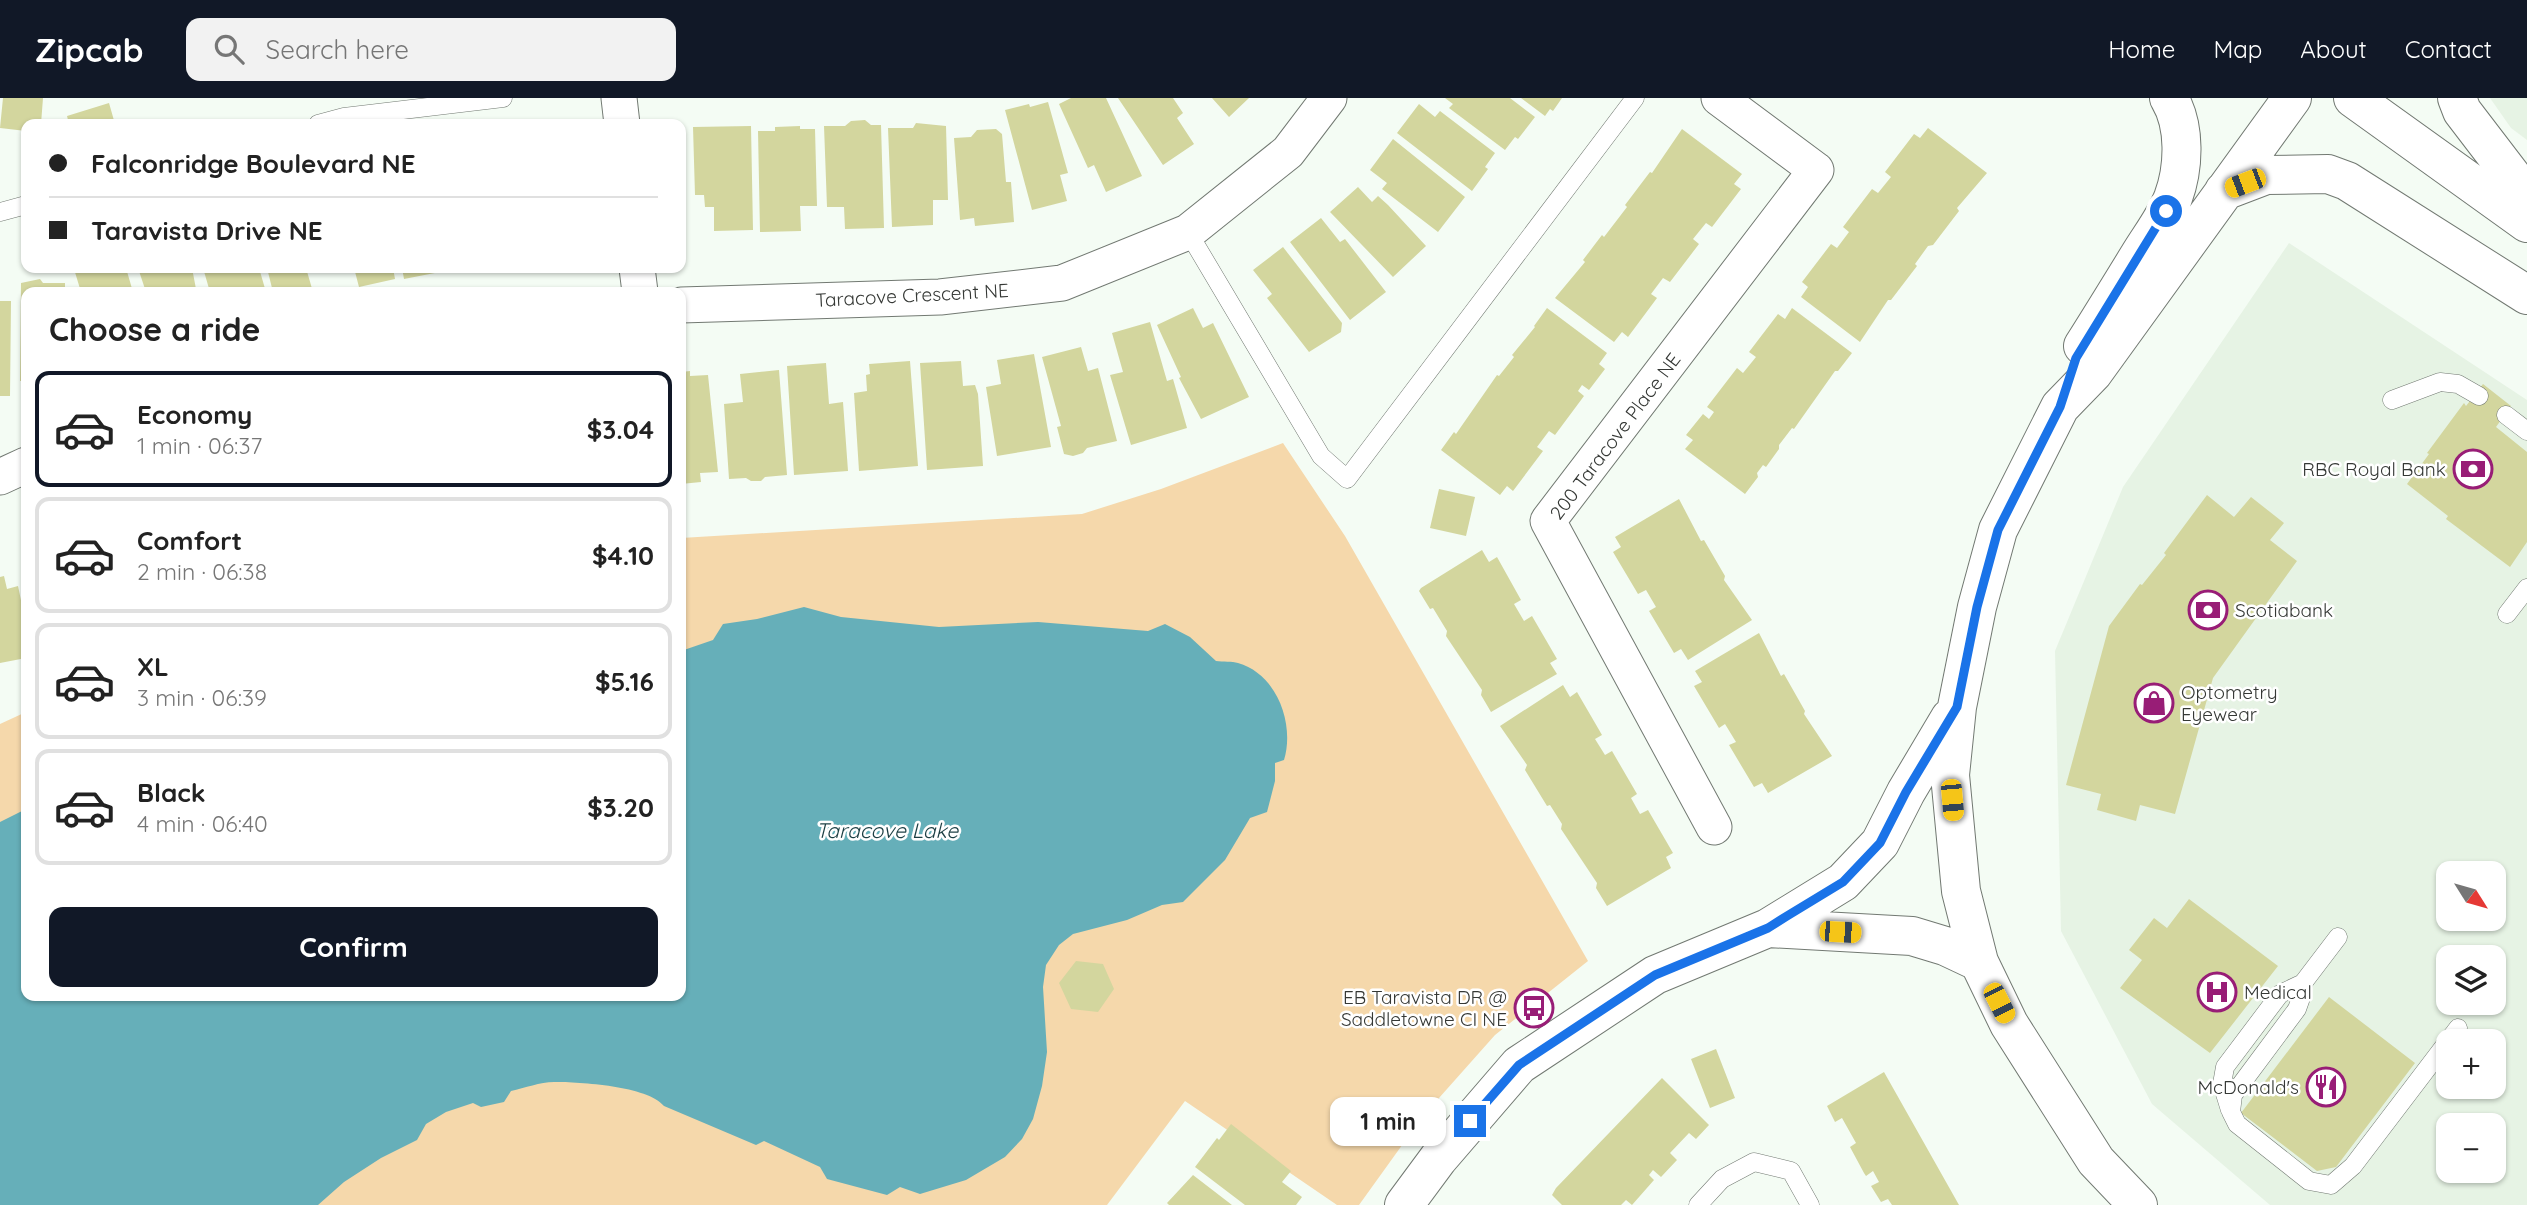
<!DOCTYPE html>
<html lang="en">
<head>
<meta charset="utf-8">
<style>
  body { margin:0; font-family:Quicksand,sans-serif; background:#f2f2f2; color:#222; height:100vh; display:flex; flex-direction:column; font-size:26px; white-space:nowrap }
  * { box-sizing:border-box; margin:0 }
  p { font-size:23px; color:#767676 }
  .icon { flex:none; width:38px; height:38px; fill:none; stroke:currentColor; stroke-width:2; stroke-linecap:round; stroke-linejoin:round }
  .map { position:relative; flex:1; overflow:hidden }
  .details { position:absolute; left:21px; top:189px; width:665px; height:714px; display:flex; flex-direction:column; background:#fff; border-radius:14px; box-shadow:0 2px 5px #0004 }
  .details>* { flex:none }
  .top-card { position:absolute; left:21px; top:21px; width:665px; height:154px; border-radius:14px; box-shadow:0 2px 5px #0004; display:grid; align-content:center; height:154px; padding:0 28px; background:#fff }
  .needle { width:46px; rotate:127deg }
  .fabs { position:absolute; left:2436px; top:763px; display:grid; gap:14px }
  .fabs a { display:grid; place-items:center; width:70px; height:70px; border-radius:14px; background:#fff; box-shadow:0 2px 5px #0004; font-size:35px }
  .end { position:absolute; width:32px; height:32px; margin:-16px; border:9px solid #1a73e8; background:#fff; box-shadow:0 0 0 4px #fff }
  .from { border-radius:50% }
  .bubble { position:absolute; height:49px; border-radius:14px; background:#fff; box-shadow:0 2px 5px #0004; font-size:23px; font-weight:700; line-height:49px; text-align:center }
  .car { position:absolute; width:21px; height:42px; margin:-21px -10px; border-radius:9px; box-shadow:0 0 5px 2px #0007; background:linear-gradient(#f5c518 24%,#345 0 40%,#f5c518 0 76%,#345 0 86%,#f5c518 0) }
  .top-card b { display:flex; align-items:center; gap:24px; height:66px; font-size:26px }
  .top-card b+b { border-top:2px solid #e0e0e0 }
  .top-card i { width:18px; height:18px; background:#222 }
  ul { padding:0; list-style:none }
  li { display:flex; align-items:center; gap:21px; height:116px; margin:0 14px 10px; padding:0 14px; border:4px solid #e0e0e0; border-radius:14px }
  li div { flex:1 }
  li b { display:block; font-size:26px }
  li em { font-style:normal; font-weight:700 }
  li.active { border-color:#111827 }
  li>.icon { width:63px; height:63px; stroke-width:1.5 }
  h2 { padding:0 28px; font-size:32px; line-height:84px }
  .primary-button { display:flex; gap:14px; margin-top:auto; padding:14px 28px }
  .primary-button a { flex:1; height:80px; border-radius:14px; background:#111827; color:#fff; font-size:28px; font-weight:700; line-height:80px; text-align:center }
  header { display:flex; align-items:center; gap:42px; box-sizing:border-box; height:98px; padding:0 35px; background:#111827; color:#fff }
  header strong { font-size:33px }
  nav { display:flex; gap:38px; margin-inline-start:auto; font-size:24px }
  .search { width:490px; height:63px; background:#f2f2f2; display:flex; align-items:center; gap:18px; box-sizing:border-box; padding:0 24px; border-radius:14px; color:#767676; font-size:26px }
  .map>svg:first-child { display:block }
  .built { fill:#e6f3e4; fill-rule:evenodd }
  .green { fill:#f5d8ab }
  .water { fill:#66afb9 }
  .building { fill:#d3d69e }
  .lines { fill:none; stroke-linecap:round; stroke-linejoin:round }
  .lane-casing { stroke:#727972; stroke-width:19 }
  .street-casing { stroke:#727972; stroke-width:37 }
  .secondary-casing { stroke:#727972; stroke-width:40 }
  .lane { stroke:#fff; stroke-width:18 }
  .street { stroke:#fff; stroke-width:35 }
  .secondary { stroke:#fff; stroke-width:38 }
  .route { stroke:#1a73e8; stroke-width:9 }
  .labels { text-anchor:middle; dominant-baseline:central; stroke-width:5; stroke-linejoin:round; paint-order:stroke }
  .street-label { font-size:19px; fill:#353835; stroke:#fff }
  .poi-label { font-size:19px; fill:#353835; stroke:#fff; text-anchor:end }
  .water-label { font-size:21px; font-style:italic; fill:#1b3e43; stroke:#fff }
</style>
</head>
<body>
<header>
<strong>Zipcab</strong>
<div class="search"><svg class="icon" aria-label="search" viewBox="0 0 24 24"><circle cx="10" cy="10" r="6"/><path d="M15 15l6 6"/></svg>Search here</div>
<nav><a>Home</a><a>Map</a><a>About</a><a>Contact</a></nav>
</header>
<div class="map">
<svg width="2527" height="1107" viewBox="0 0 2527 1107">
  <rect width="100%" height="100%" fill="#f4fcf4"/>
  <path class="built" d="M2490,0H2527V42L2511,30Z
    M2289,145L2527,302V1107H2270L2152,1006L2061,833L2055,553L2123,389ZM2448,775H2494V821H2448ZM2448,859H2494V905H2448ZM2448,943H2494V989H2448ZM2448,1027H2494V1073H2448Z"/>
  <path class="green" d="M1283,345L1345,438L1588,863L1495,937L1423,1018L1359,1107H1337L1185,1003L1107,1107H0V626L26,614V898H681V440L1082,416L1161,391Z"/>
  <path class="water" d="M804,509L841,519L939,529L1038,524L1148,533L1165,526L1190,539L1216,563C1223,564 1232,563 1238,565C1277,576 1295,626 1284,662L1275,665V683L1267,714L1250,720L1225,762L1183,804L1162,807L1127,822L1073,836L1059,847L1046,867L1043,889L1047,954L1042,988L1033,1021L1022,1041L1005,1059L966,1082L920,1096L900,1089L887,1097L827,1081L820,1069L764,1043L756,1047L664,1008C648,988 580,984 554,984C540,984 525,990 511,993L504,1004L481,1009L473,1005L446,1014L426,1026L417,1042L381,1060L344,1084L318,1107H0V724L26,711V898H681V553L713,542L723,526L757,521Z"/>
  <path class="building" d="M3,0H43L41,26H26V33L0,30Z
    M1071,0H1106L1142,78L1106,94L1094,67L1088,70L1059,6Z
    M1118,0H1173L1183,15L1177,20L1194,46L1163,67Z
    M1212,0H1249L1229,19Z
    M1445,0H1510L1535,19L1518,41L1515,39L1505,52L1449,10L1453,6Z
    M1521,0H1562L1553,13L1550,11L1545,18Z
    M1048,4L1068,75L1060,77L1067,103L1032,112L1005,12L1029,6L1030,9Z
    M109,5L115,26H69L67,18Z
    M1419,6L1435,19L1440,13L1495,55L1485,69L1488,71L1472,93L1397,35Z
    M865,22L871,27H881L884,130L845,131L844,109H827L824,28H845L851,23Z
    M916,25L946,28L948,102H933V127L892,129L888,30H913Z
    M751,28L753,132L714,133V109H705L704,97H695L693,29Z
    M800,28V31H815L817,108H800L801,133L760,134L758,33H775V29Z
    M1928,30L1987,75L1957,110L1959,113L1933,147L1928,148L1915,166L1917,168L1891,202H1888L1860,244L1801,199L1808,189L1802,184L1831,146L1837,150L1849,134L1843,129L1872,91L1878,95L1891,79L1885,74L1914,36L1920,40Z
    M996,31L1002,36L1006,84H1011L1014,124L975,128L974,120L960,122L954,40L971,39L977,32Z
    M1682,31L1742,76L1734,86L1741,91L1712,129L1706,125L1693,141L1699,146L1670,184L1663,180L1651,196L1657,200L1628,239L1622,234L1614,244L1555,200L1585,164L1583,162L1602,137L1604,139L1627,109L1625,107L1650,74L1652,75Z
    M1393,41L1465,99L1438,134L1382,91L1387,85L1370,72Z
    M1358,89L1372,104L1378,98L1388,107L1426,148L1393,179L1330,114Z
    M1321,120L1340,144L1345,141L1386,194L1350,222L1290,144Z
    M1283,149L1342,225L1341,234L1309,254L1267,200L1272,196L1253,172Z
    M79,170H126L133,194H81L74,171Z
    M138,170H192L196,191L187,194H146Z
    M203,170H259L266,194H210Z
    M267,170H306L313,194H273Z
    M354,170H393L395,181L359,189Z
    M402,170H444L445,173L404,181Z
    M40,181L43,185H65V194H26V283H20L21,185Z
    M0,203H11L10,298H0Z
    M1193,210L1203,230L1213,225L1249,299L1201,321L1179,280L1181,279L1157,227Z
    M1547,210L1607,255L1599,266L1605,271L1589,292L1582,287L1578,293L1584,298L1555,337L1549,333L1537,349L1543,353L1513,393L1507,388L1500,397L1441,352L1454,334L1456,336L1497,277L1499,278L1514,259L1512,257L1535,229L1534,228Z
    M1792,210L1852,255L1838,273H1835L1794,331L1792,330L1779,347V351L1766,369L1763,367L1757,375L1758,379L1745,396L1685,351L1693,342L1686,337L1703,316L1709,321L1714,314L1707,309L1737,270L1743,275L1756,259L1749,254L1778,216L1785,221Z
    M1150,224L1167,283L1173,281L1187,330L1131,347L1110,277L1123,274L1112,235Z
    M1081,249L1088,273L1098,270L1117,343L1087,350L1083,355L1073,358L1064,356L1057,329L1061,328L1042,259Z
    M1034,256L1051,349L997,358L986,289L1001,286L997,262Z
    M910,263L918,368L859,373L854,295L867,293L866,277L870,276L869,266Z
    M961,263L963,288L975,287L978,296L983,368L927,372L920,265Z
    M826,265L829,306L843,304L848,373L794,377L787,268Z
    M779,272L787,377L765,379L761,383H751L746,380L729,381L724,306L743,304L740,276Z
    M690,273V278L708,277L718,374L700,375L701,384L681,386V274Z
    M2483,286L2511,308L2496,329L2527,354V444L2510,469L2446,421L2448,418L2407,386L2429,356L2427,355L2464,305L2466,308Z
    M1439,391L1475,399L1466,438L1430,430Z
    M2207,397L2234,419L2251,399L2284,425L2270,442L2297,463L2213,580L2175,716L2140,707L2136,723L2097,712L2101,696L2066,687L2109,528L2140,486L2142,487L2166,457L2164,455Z
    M1679,401L1701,443L1704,442L1725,478L1724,482L1752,522L1688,562L1681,551L1674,555L1649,513L1656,509L1646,492L1638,496L1613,454L1621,449L1615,439Z
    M1482,452L1489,464L1497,459L1521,502L1514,506L1524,523L1532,518L1557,561L1550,565L1557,576L1491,614L1481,597L1482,592L1446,538L1447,533L1433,510L1430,511L1419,493L1421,490Z
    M4,478L7,491L18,488L26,526V560L0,565V479Z
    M1759,535L1781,578L1784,576L1805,613L1804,616L1832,658L1768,695L1762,685L1754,689L1729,647L1736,644L1725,626L1719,630L1694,588L1702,584L1695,573Z
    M1563,587L1570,599L1577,594L1602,637L1595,641L1605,657L1612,653L1637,696L1631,700L1640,716L1648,712L1673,755L1666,759L1671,770L1607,808L1596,790L1597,785L1561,731L1562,726L1550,707L1547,708L1525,672L1527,667L1500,628Z
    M2189,801L2278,868L2210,955L2120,890L2142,862L2129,852L2154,820L2167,830Z
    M1076,863L1103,866L1114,891L1098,914L1071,911L1059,885Z
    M2329,899L2415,965L2336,1069L2317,1073L2241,1015Z
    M1716,951L1735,1000L1710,1010L1691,961Z
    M1884,974L1959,1107H1892L1888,1101L1881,1104L1871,1088L1879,1084L1873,1073L1866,1078L1864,1075L1850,1049L1856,1045L1842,1020L1835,1024L1827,1008Z
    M1662,980L1709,1027L1696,1041L1689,1035L1670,1055L1677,1062L1661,1079L1653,1072L1649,1077L1654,1082L1632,1107L1626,1102L1621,1107H1562L1552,1097L1556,1090Z
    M1231,1026L1291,1073L1282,1084L1302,1099L1296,1107H1245L1195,1069L1217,1040L1219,1042Z
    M1193,1077L1232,1107H1169L1167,1105Z"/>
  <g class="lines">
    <defs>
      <path id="lane" d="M318,26L344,19L503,0
        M0,114L26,107
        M1188,134L1321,358L1347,381L1635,0
        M2392,302L2440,284L2458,286L2479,298
        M2506,317L2527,333
        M2507,516L2527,490
        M2338,839L2303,885L2302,897L2297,911L2233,997L2231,1014L2237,1026L2309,1083L2331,1087L2353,1068L2458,930
        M2230,1012L2222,986L2225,969L2280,896L2303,885
        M1698,1107L1722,1081L1754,1064L1791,1073L1810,1107"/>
      <path id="street" d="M619,0L622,26
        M637,170L640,194
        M681,207L940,199L1062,185L1188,134L1288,54L1329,0
        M0,379L26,367
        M1714,729L1548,423L1816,72L1719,0"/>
      <path id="secondary" d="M2353,0L2527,125
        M2457,0L2462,13L2527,98
        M2224,93L2266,77L2328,76L2347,83L2527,197
        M2083,248C2102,218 2121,187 2140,156C2151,138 2165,120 2173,100C2184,70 2186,28 2169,0
        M1768,830L1912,838L1945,848L1979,864
        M1404,1107L1438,1061L1519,967L1655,877L1768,830L1843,784L1880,745L1906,694L1950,620
        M2138,1107L2096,1063L2009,926L1979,864L1961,793L1950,677L1957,609L1977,509L1998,432L2060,309L2093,275L2292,0"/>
    </defs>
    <use href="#lane" class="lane-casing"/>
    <use href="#street" class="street-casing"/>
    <use href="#secondary" class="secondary-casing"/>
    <use href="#lane" class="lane"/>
    <use href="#street" class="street"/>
    <use href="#secondary" class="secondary"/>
  </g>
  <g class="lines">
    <path class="route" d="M1470,1023L1519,967L1655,877L1768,830L1787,818L1843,784L1880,745L1906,694L1957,609L1977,509L1998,432L2060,309L2076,260L2166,113"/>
  </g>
  <defs>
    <symbol id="bank-ring" viewBox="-11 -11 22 22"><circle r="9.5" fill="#fff" stroke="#981d76" stroke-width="1.5"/><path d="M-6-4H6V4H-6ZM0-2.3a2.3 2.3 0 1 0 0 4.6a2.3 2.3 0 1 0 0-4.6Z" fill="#981d76"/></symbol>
    <symbol id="shop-ring" viewBox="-11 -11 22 22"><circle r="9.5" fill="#fff" stroke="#981d76" stroke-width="1.5"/><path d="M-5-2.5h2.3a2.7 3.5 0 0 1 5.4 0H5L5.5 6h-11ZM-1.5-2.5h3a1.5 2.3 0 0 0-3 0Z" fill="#981d76"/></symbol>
    <symbol id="hospital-ring" viewBox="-11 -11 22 22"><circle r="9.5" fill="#fff" stroke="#981d76" stroke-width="1.5"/><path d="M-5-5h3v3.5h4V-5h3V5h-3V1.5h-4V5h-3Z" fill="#981d76"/></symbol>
    <symbol id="bus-ring" viewBox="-11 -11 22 22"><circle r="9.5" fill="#fff" stroke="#981d76" stroke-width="1.5"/><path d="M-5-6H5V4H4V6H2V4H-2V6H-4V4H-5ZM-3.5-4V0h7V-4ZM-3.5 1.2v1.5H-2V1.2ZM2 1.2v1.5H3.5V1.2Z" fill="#981d76"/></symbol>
    <symbol id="restaurant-ring" viewBox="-11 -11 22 22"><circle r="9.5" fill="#fff" stroke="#981d76" stroke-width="1.5"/><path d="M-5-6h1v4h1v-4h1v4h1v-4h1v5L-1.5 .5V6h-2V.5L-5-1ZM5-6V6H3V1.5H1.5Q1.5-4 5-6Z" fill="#981d76"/></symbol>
  </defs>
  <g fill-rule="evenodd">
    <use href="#bank-ring" x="2451" y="349" width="44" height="44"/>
    <use href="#bank-ring" x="2186" y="490" width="44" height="44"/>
    <use href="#shop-ring" x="2132" y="583" width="44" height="44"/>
    <use href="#hospital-ring" x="2195" y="872" width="44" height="44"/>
    <use href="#bus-ring" x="1512" y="888" width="44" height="44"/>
    <use href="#restaurant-ring" x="2304" y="967" width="44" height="44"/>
  </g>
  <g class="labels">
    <g class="street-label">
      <text transform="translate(912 197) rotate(-3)">Taracove Crescent NE</text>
      <text transform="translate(1615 338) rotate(-53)">200 Taracove Place NE</text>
    </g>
    <g class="poi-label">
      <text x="2446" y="371">RBC Royal Bank</text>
      <text x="2235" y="512" text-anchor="start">Scotiabank</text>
      <text x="2181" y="594" text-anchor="start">Optometry<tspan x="2181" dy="22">Eyewear</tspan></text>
      <text x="2244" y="894" text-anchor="start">Medical</text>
      <text x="1507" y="899">EB Taravista DR @<tspan x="1507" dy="22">Saddletowne CI NE</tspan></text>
      <text x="2299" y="989">McDonald's</text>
    </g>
    <g class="water-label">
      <text x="887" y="732">Taracove Lake</text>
    </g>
  </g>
</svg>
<div class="fabs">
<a><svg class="needle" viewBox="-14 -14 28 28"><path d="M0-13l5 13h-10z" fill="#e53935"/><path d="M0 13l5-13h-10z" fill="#767676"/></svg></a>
<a><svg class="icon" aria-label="layers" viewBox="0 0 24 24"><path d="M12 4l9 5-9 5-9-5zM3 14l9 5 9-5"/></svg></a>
<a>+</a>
<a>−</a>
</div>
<i class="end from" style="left:2166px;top:113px"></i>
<i class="end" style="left:1470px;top:1023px"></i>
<div class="bubble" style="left:1330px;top:999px;width:116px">1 min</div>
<i class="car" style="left:2245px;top:85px;rotate:249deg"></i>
<i class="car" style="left:1952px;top:702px;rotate:175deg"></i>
<i class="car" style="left:1840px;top:834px;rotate:93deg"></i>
<i class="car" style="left:1999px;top:905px;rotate:153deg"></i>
<div class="top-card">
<b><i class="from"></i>Falconridge Boulevard NE</b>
<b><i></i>Taravista Drive NE</b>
</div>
<section class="details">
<h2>Choose a ride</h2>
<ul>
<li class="active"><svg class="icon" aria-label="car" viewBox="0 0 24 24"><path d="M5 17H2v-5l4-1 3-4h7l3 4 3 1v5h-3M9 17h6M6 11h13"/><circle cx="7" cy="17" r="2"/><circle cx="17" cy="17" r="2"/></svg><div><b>Economy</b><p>1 min · 06:37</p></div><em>$3.04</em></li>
<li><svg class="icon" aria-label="car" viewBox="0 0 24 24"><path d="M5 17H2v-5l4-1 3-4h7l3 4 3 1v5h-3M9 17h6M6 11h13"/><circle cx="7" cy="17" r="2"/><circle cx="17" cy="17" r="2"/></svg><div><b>Comfort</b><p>2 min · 06:38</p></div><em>$4.10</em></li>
<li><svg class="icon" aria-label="car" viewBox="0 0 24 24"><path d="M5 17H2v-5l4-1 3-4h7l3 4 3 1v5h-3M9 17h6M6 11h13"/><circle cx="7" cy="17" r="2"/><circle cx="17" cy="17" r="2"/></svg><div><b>XL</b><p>3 min · 06:39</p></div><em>$5.16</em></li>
<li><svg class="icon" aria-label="car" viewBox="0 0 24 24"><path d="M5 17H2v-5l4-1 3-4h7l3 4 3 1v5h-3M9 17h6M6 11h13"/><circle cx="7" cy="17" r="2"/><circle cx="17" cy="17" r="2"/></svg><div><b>Black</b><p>4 min · 06:40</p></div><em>$3.20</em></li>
</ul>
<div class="primary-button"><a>Confirm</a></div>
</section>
</div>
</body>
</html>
